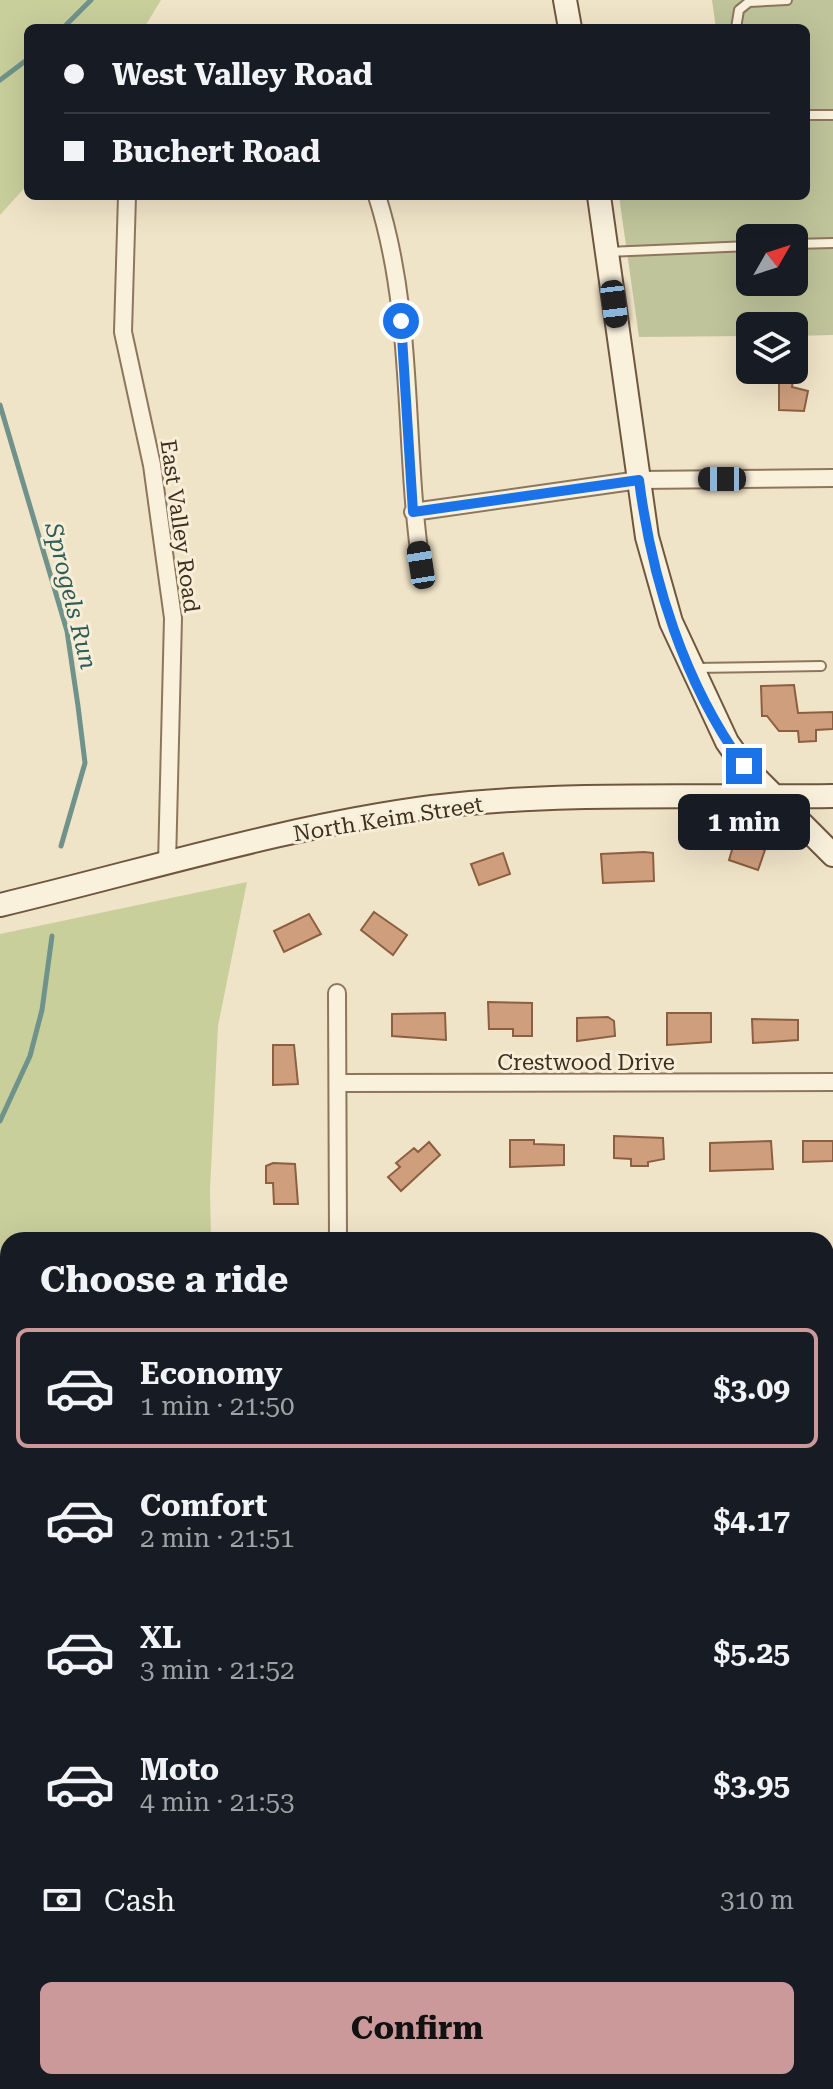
<!DOCTYPE html>
<html lang="en">
<head>
<meta charset="utf-8">
<style>
  body { margin:0; font-family:"Roboto Serif",serif; background:#242831; color:#f1f3f6; height:100vh; display:flex; flex-direction:column; font-size:30px; white-space:nowrap }
  * { box-sizing:border-box; margin:0 }
  p { font-size:26px; color:#9ea1a6 }
  .icon { flex:none; width:44px; height:44px; fill:none; stroke:currentColor; stroke-width:2; stroke-linecap:round; stroke-linejoin:round }
  .map { position:relative; flex:1; overflow:hidden }
  .panel { position:absolute; left:0px; top:1232px; width:834px; height:858px; display:flex; flex-direction:column; background:#171b24; border-radius:24px 24px 0 0; box-shadow:0 8px 32px #0002 }
  .panel>* { flex:none }
  .banner { position:absolute; left:24px; top:24px; width:786px; height:176px; border-radius:12px; box-shadow:0 8px 32px #0002; display:grid; align-content:center; height:176px; padding:0 40px; background:#171b24 }
  .needle { width:52px; rotate:51deg }
  .tools { position:absolute; left:736px; top:224px; display:grid; gap:16px }
  .tools a { display:grid; place-items:center; width:72px; height:72px; border-radius:12px; background:#171b24; box-shadow:0 8px 32px #0002; font-size:40px }
  .end { position:absolute; width:36px; height:36px; margin:-18px; border:10px solid #1a73e8; background:#fff; box-shadow:0 0 0 4px #fff }
  .from { border-radius:50% }
  .bubble { position:absolute; height:56px; border-radius:12px; background:#171b24; box-shadow:0 8px 32px #0002; font-size:26px; font-weight:700; line-height:56px; text-align:center }
  .car { position:absolute; width:24px; height:48px; margin:-24px -12px; border-radius:10px; box-shadow:0 0 6px 2px #0007; background:linear-gradient(#222 24%,#8ab4d8 0 40%,#222 0 76%,#8ab4d8 0 86%,#222 0) }
  .banner b { display:flex; align-items:center; gap:28px; height:76px; font-size:30px }
  .banner b+b { border-top:2px solid #363941 }
  .banner i { width:20px; height:20px; background:#f1f3f6 }
  ul { padding:0; list-style:none }
  li { display:flex; align-items:center; gap:24px; height:120px; margin:0 16px 12px; padding:0 24px; border:4px solid transparent; border-radius:12px }
  li div { flex:1 }
  li b { display:block; font-size:30px }
  li em { font-style:normal; font-weight:700 }
  li.current { border-color:#cc999b }
  li>.icon { width:72px; height:72px; stroke-width:1.5 }
  h2 { padding:0 40px; font-size:36px; line-height:96px }
  .pay { display:flex; align-items:center; gap:20px; height:88px; padding:0 40px; font-size:30px }
  .pay p { margin-inline-start:auto }
  .button { display:flex; gap:16px; margin-top:auto; padding:16px 40px }
  .button a { flex:1; height:92px; border-radius:12px; background:#cc999b; color:#111; font-size:32px; font-weight:700; line-height:92px; text-align:center }
  .map>svg:first-child { display:block }
  .green { fill:#c9cf9b }
  .cemetery { fill:#bfc49a; fill-rule:evenodd }
  .lines { fill:none; stroke-linecap:round; stroke-linejoin:round }
  .stream { stroke:#6f938a; stroke-width:5 }
  .building { fill:#cf9f7d; stroke:#8d5f41; stroke-width:2 }
  .lane-casing { stroke:#8d765c; stroke-width:12 }
  .street-casing { stroke:#8d765c; stroke-width:20 }
  .secondary-casing { stroke:#6f573f; stroke-width:26 }
  .lane { stroke:#faf1dc; stroke-width:8 }
  .street { stroke:#faf1dc; stroke-width:16 }
  .secondary { stroke:#faf1dc; stroke-width:22 }
  .route { stroke:#1a73e8; stroke-width:10 }
  .labels { text-anchor:middle; dominant-baseline:central; stroke-width:6; stroke-linejoin:round; paint-order:stroke }
  .street-label { font-size:22px; fill:#3d2e20; stroke:#f7eed8 }
  .water-label { font-size:24px; font-style:italic; fill:#2f5d5a; stroke:#f7eed8 }
</style>
</head>
<body>
<div class="map">
<svg width="833" height="2089" viewBox="0 0 833 2089">
  <rect width="100%" height="100%" fill="#f0e4c8"/>
  <path class="green" d="M0,0H161L144,28H28V184L0,215Z
    M247,882L218,1026L210,1190L211,1240H8V2082H94L62,2089H0V934Z
    M826,1909L833,1913V2089H157L151,2082H826Z"/>
  <path class="cemetery" d="M712,0H833V335L794,336V326H750V336L639,337L619,196H806V28H716ZM750,238H794V282H750Z"/>
  <g class="lines">
    <path class="stream" d="M63,28L91,0
      M0,80L28,59
      M0,405L67,631L78,706L85,763L61,846
      M0,1121L30,1056L42,1010L52,936
      M0,1940L8,1936
      M821,2082L833,2089"/>
  </g>
  <path class="building" d="M779,373L794,374L792,387L808,391L804,411L779,410Z
    M794,685L798,713L833,712V729L816,730V741L799,742L798,731H779L767,716H762L761,686Z
    M735,840L765,850L758,870L729,860Z
    M644,852L653,853L654,881L603,883L601,854Z
    M503,853L510,874L479,885L471,864Z
    M374,912L407,935L393,955L361,930Z
    M309,914L321,934L284,952L274,931Z
    M488,1002L532,1003V1036H513V1029H489Z
    M445,1013L446,1040L392,1036V1014Z
    M667,1013H711V1042L667,1045Z
    M608,1017L614,1021L615,1036L577,1041V1018Z
    M752,1019L798,1020V1040L753,1043Z
    M273,1045H294L298,1084L273,1085Z
    M614,1136L663,1138L664,1159L648,1162V1166H631V1159L614,1158Z
    M510,1140H534V1144L564,1145V1165L510,1167Z
    M771,1141L773,1169L710,1171V1143Z
    M803,1141H833V1161L803,1162Z
    M429,1142L440,1155L401,1191L388,1177L400,1167L396,1163L414,1148L418,1152Z
    M273,1163L295,1164L298,1204H274L273,1183H266V1166Z"/>
  <g class="lines">
    <defs>
      <path id="lane" d="M736,28L739,10L749,2L787,0
        M806,115H833
        M794,244L833,243
        M607,252L750,246
        M694,668L821,666"/>
      <path id="street" d="M127,196L123,332L152,465L173,618L167,864
        M377,196C415,315 403,442 421,565
        M413,512L639,480L833,478
        M337,993L338,1240
        M339,1083L833,1082
        M826,1397H833
        M826,1731L833,1730"/>
      <path id="secondary" d="M565,0L570,28
        M599,196L647,537L671,622L727,742L744,766L833,855
        M0,905C143,871 287,826 432,807C563,791 701,798 833,796"/>
    </defs>
    <use href="#lane" class="lane-casing"/>
    <use href="#street" class="street-casing"/>
    <use href="#secondary" class="secondary-casing"/>
    <use href="#lane" class="lane"/>
    <use href="#street" class="street"/>
    <use href="#secondary" class="secondary"/>
  </g>
  <g class="lines">
    <path class="route" d="M401,321L413,512L639,480C652,581 684,683 744,766"/>
  </g>
  <g class="labels">
    <g class="street-label">
      <text transform="translate(180 526) rotate(82)">East Valley Road</text>
      <text transform="translate(388 819) rotate(-9)">North Keim Street</text>
      <text x="586" y="1062">Crestwood Drive</text>
    </g>
    <g class="water-label">
      <text transform="translate(71 596) rotate(76)">Sprogels Run</text>
    </g>
  </g>
</svg>
<div class="tools">
<a><svg class="needle" viewBox="-14 -14 28 28"><path d="M0-13l5 13h-10z" fill="#e53935"/><path d="M0 13l5-13h-10z" fill="#9ea1a6"/></svg></a>
<a><svg class="icon" aria-label="layers" viewBox="0 0 24 24"><path d="M12 4l9 5-9 5-9-5zM3 14l9 5 9-5"/></svg></a>
</div>
<i class="end from" style="left:401px;top:321px"></i>
<i class="end" style="left:744px;top:766px"></i>
<div class="bubble" style="left:678px;top:794px;width:132px">1 min</div>
<i class="car" style="left:614px;top:304px;rotate:173deg"></i>
<i class="car" style="left:722px;top:479px;rotate:270deg"></i>
<i class="car" style="left:421px;top:565px;rotate:351deg"></i>
<div class="banner">
<b><i class="from"></i>West Valley Road</b>
<b><i></i>Buchert Road</b>
</div>
<section class="panel">
<h2>Choose a ride</h2>
<ul>
<li class="current"><svg class="icon" aria-label="car" viewBox="0 0 24 24"><path d="M5 17H2v-5l4-1 3-4h7l3 4 3 1v5h-3M9 17h6M6 11h13"/><circle cx="7" cy="17" r="2"/><circle cx="17" cy="17" r="2"/></svg><div><b>Economy</b><p>1 min · 21:50</p></div><em>$3.09</em></li>
<li><svg class="icon" aria-label="car" viewBox="0 0 24 24"><path d="M5 17H2v-5l4-1 3-4h7l3 4 3 1v5h-3M9 17h6M6 11h13"/><circle cx="7" cy="17" r="2"/><circle cx="17" cy="17" r="2"/></svg><div><b>Comfort</b><p>2 min · 21:51</p></div><em>$4.17</em></li>
<li><svg class="icon" aria-label="car" viewBox="0 0 24 24"><path d="M5 17H2v-5l4-1 3-4h7l3 4 3 1v5h-3M9 17h6M6 11h13"/><circle cx="7" cy="17" r="2"/><circle cx="17" cy="17" r="2"/></svg><div><b>XL</b><p>3 min · 21:52</p></div><em>$5.25</em></li>
<li><svg class="icon" aria-label="car" viewBox="0 0 24 24"><path d="M5 17H2v-5l4-1 3-4h7l3 4 3 1v5h-3M9 17h6M6 11h13"/><circle cx="7" cy="17" r="2"/><circle cx="17" cy="17" r="2"/></svg><div><b>Moto</b><p>4 min · 21:53</p></div><em>$3.95</em></li>
</ul>
<div class="pay"><svg class="icon" aria-label="cash" viewBox="0 0 24 24"><path d="M3 7h18v10H3z"/><circle cx="12" cy="12" r="2"/></svg>Cash<p>310 m</p></div>
<div class="button"><a>Confirm</a></div>
</section>
</div>
</body>
</html>
